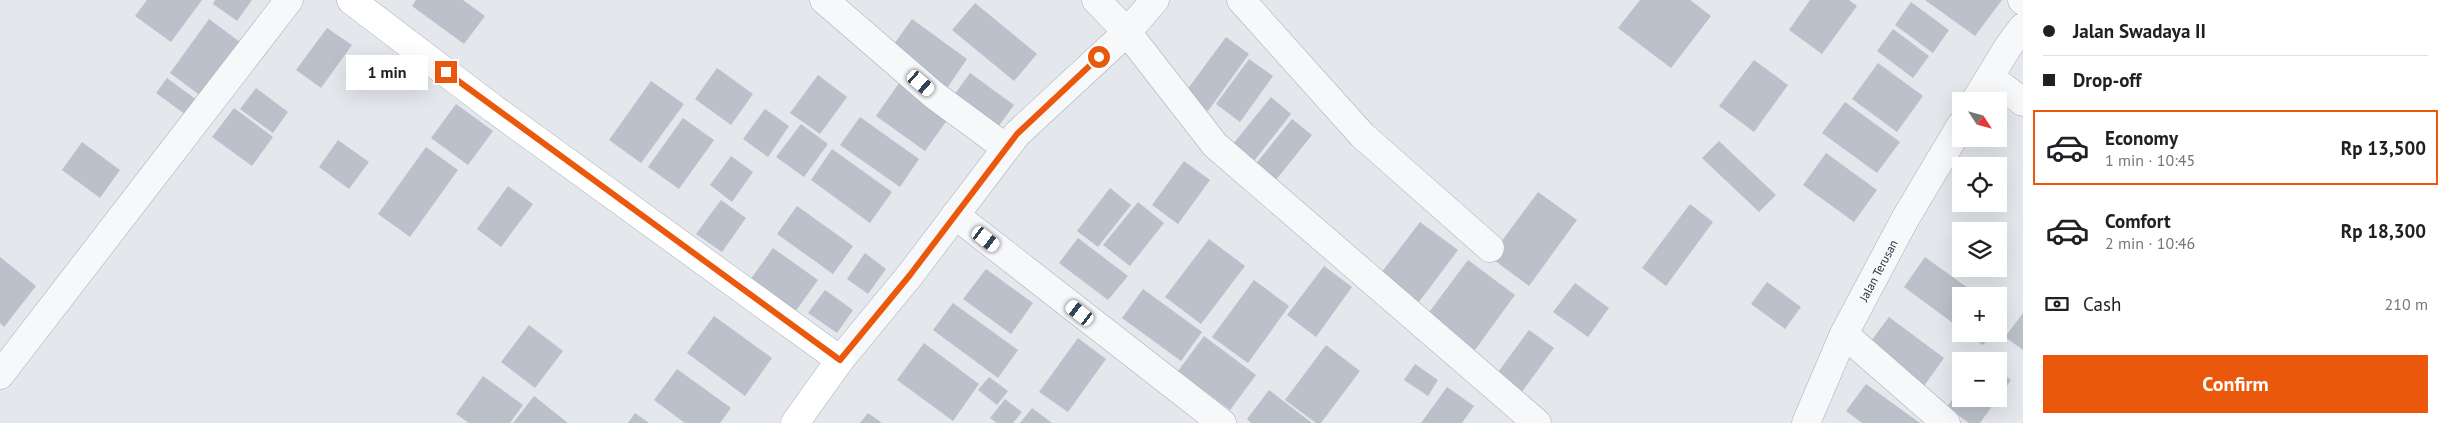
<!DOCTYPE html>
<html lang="en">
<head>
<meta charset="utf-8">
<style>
  body { margin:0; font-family:"PT Sans",sans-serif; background:#f2f2f2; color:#202124; height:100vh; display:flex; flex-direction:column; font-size:19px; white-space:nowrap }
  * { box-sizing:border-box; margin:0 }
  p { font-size:16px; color:#757577 }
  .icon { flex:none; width:28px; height:28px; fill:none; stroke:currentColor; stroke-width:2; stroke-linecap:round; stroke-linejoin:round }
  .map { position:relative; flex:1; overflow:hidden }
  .side { display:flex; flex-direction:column; background:#fff; width:425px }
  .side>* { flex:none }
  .banner { display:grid; align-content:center; height:110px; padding:0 20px; background:#fff }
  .needle { width:32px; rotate:126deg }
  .buttons { position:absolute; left:1952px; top:92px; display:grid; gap:10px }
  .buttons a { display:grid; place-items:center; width:55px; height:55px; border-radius:0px; background:#fff; box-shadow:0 5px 20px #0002; font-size:25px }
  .end { position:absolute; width:22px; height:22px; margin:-11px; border:6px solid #ea580c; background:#fff; box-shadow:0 0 0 2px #fff }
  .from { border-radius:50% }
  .bubble { position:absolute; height:35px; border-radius:0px; background:#fff; box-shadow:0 5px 20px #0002; font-size:16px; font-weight:800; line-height:35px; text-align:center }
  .car { position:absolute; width:15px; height:30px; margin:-15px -8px; border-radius:6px; box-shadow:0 0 4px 1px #0007; background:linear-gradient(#fff 24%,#345 0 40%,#fff 0 76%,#345 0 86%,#fff 0) }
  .banner b { display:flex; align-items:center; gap:18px; height:48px; font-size:19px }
  .banner b+b { border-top:1px solid #e0e0e0 }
  .banner i { width:12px; height:12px; background:#202124 }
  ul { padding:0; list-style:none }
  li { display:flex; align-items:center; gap:15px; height:75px; margin:0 10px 8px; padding:0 10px; border:2px solid transparent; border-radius:0px }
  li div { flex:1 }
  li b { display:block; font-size:19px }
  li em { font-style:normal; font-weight:800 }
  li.current { border-color:#ea580c }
  li>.icon { width:45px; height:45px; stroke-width:1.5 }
  .pay { display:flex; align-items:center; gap:12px; height:55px; padding:0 20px; font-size:19px }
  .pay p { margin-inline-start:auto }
  .action { display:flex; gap:10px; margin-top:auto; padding:10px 20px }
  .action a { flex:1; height:58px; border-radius:0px; background:#ea580c; color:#fff; font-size:20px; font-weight:800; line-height:58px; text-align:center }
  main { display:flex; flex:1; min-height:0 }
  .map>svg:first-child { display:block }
  .building { fill:#bbc0ca }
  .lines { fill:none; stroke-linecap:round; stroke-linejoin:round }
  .street-casing { stroke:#a9aeb7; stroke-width:29 }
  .secondary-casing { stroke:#a9aeb7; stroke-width:29 }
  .street { stroke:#f7f8fa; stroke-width:28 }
  .secondary { stroke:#fff; stroke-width:28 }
  .route { stroke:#ea580c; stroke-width:6 }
  .labels { text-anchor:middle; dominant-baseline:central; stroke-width:4; stroke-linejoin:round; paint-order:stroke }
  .street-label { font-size:12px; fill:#2b3445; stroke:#f4f6f9 }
</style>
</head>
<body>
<main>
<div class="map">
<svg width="2023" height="423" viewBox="0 0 2023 423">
  <rect width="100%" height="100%" fill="#e4e7ec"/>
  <path class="building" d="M147,0H202L171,42L135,16Z
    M215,0H252L237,21L213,4Z
    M416,0H463L485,16L464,44L412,6Z
    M1640,0H1690L1711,16L1671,68L1618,28Z
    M1810,0H1849L1857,6L1822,54L1789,30Z
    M1925,0H2002L1975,36Z
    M1911,2L1949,30L1933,53L1895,25Z
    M975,3L1037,54L1014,81L952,30Z
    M209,19L244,45L205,99L170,73Z
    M912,19L967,59L945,91L889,51Z
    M327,28L352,45L321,88L296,70Z
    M1893,29L1929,56L1913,78L1877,51Z
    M1226,37L1249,54L1208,111L1184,94Z
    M1249,59L1273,76L1240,122L1216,104Z
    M1754,60L1788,85L1754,132L1719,106Z
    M1878,63L1923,96L1897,132L1852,99Z
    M717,68L753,94L731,125L695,99Z
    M970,73L1014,105L993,134L949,102Z
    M818,75L847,97L820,134L790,113Z
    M167,78L201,103L190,118L156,93Z
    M651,81L684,104L641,163L609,140Z
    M899,83L948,119L925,151L876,116Z
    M256,88L288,112L273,133L240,109Z
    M1271,97L1291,114L1250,166L1229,149Z
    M1845,102L1900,142L1877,173L1822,133Z
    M456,104L493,131L468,165L431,138Z
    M234,108L273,137L252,166L212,137Z
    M765,109L789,126L768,157L743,139Z
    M860,117L919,159L900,187L840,145Z
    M683,118L714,140L679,189L648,167Z
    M1292,119L1312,135L1275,181L1255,165Z
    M801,124L828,144L804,177L776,157Z
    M338,140L369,162L349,189L319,167Z
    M1719,141L1776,195L1759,212L1702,158Z
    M82,142L120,170L100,198L62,170Z
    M426,147L458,170L410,237L378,214Z
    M832,149L892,192L870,223L811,180Z
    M1826,153L1877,190L1854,222L1803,185Z
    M731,156L753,172L732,202L710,185Z
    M1184,161L1210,180L1178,224L1152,205Z
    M508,186L533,204L501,247L477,229Z
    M1110,188L1131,205L1098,247L1077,231Z
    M1538,192L1577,220L1529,286L1490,257Z
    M721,200L746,218L722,252L696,234Z
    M1138,202L1164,223L1130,266L1103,245Z
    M1690,204L1713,222L1666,286L1642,268Z
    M797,206L853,246L833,274L777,234Z
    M1420,222L1458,250L1416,306L1378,277Z
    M1078,238L1128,276L1108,300L1059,263Z
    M1209,239L1245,266L1201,324L1165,297Z
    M773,248L818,280L795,312L750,280Z
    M865,253L886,269L868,294L847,279Z
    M0,257L36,286L4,327L0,323Z
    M1925,257L1979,296H1961V329L1904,287Z
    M1468,260L1515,295L1475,350L1427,315Z
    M1324,266L1352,287L1316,337L1287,315Z
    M986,269L1033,303L1011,334L963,299Z
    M1254,280L1289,306L1248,363L1212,337Z
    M1767,282L1801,307L1785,329L1751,304Z
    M1575,283L1609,308L1588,337L1553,312Z
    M1143,289L1202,332L1181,361L1122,318Z
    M825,290L853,310L837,333L808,313Z
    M953,303L1018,350L998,378L933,330Z
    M1999,311L2005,315L1999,324Z
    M2023,313V350L2005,337Z
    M714,316L772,358L745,396L687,353Z
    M1889,317L1944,358L1924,386L1868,345Z
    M529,325L563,351L535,388L501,362Z
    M1529,330L1554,348L1521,393L1496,375Z
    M1968,334H1992L1983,345Z
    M1204,336L1256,375L1230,410L1178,371Z
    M1078,338L1106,359L1068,412L1039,392Z
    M924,343L979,384L953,421L897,380Z
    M1326,345L1360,371L1321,423H1316L1285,400Z
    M1415,364L1438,380L1428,396L1404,380Z
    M677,369L731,408L720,423H685L654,400Z
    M1999,371L2011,380L1999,397Z
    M483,376L523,405L510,423H469L456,414Z
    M989,377L1008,391L997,405L978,390Z
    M1866,384L1920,423H1862L1846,411Z
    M1447,387L1474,406L1462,423H1421Z
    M1961,387V399H1997L1980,423H1969L1947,407Z
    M1269,390L1312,423H1251L1247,419Z
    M534,396L568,423H513Z
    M1005,399L1022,412L1013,423H997L990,418Z
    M1032,408L1052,423H1020Z
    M635,413L649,423H628Z
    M868,413L882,423H860Z"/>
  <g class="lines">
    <defs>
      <g id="street">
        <path d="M824,0L934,95L1006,148"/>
        <path d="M1096,0L1127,32L1215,145L1537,423"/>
        <path d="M1241,0L1362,135L1490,248"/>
        <path d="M2022,0L2023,1"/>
        <path d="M1990,77L2023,102"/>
        <path d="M1975,101L2008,47L2023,27"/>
        <path d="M955,215L1222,423"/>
        <path d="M1844,334L1946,423"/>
        <path d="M840,360L910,275L1017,134L1127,32L1155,0"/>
        <path d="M0,375L289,0"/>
        <path id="s1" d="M1806,423L1844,334L1905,219L1961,125"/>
      </g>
      <path id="secondary" d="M351,0L494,109L840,360L795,423"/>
    </defs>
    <use href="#street" class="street-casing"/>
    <use href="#secondary" class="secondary-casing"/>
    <use href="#street" class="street"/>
    <use href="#secondary" class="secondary"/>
  </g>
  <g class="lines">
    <path class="route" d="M446,72L840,360L910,275L1017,134L1099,57"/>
  </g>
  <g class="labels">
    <g class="street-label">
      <text stroke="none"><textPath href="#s1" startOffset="169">Jalan Terusan</textPath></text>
    </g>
  </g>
</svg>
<div class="buttons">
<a><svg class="needle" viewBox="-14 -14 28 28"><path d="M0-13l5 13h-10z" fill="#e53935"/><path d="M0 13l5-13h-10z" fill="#757577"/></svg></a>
<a><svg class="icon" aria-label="locate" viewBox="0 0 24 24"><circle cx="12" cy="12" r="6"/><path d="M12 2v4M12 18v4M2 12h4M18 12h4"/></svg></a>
<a><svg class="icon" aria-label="layers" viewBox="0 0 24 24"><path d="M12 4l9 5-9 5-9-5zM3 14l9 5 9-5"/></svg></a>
<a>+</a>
<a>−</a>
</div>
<i class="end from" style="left:1099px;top:57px"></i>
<i class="end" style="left:446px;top:72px"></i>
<div class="bubble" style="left:346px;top:55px;width:82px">1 min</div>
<i class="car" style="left:921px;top:83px;rotate:131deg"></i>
<i class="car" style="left:986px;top:239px;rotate:128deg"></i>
<i class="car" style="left:1080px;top:313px;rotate:308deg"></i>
</div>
<section class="side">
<div class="banner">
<b><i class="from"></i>Jalan Swadaya II</b>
<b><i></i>Drop-off</b>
</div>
<ul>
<li class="current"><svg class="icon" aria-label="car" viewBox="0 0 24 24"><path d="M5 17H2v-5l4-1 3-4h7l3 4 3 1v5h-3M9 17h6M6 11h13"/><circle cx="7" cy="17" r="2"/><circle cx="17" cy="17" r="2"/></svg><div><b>Economy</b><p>1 min · 10:45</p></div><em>Rp 13,500</em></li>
<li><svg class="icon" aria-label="car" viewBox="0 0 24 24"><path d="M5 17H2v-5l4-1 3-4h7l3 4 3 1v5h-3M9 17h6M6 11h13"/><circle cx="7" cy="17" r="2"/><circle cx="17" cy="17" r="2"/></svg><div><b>Comfort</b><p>2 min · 10:46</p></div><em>Rp 18,300</em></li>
</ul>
<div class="pay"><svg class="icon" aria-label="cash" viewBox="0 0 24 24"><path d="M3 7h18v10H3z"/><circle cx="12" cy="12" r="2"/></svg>Cash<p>210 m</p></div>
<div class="action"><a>Confirm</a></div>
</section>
</main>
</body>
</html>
